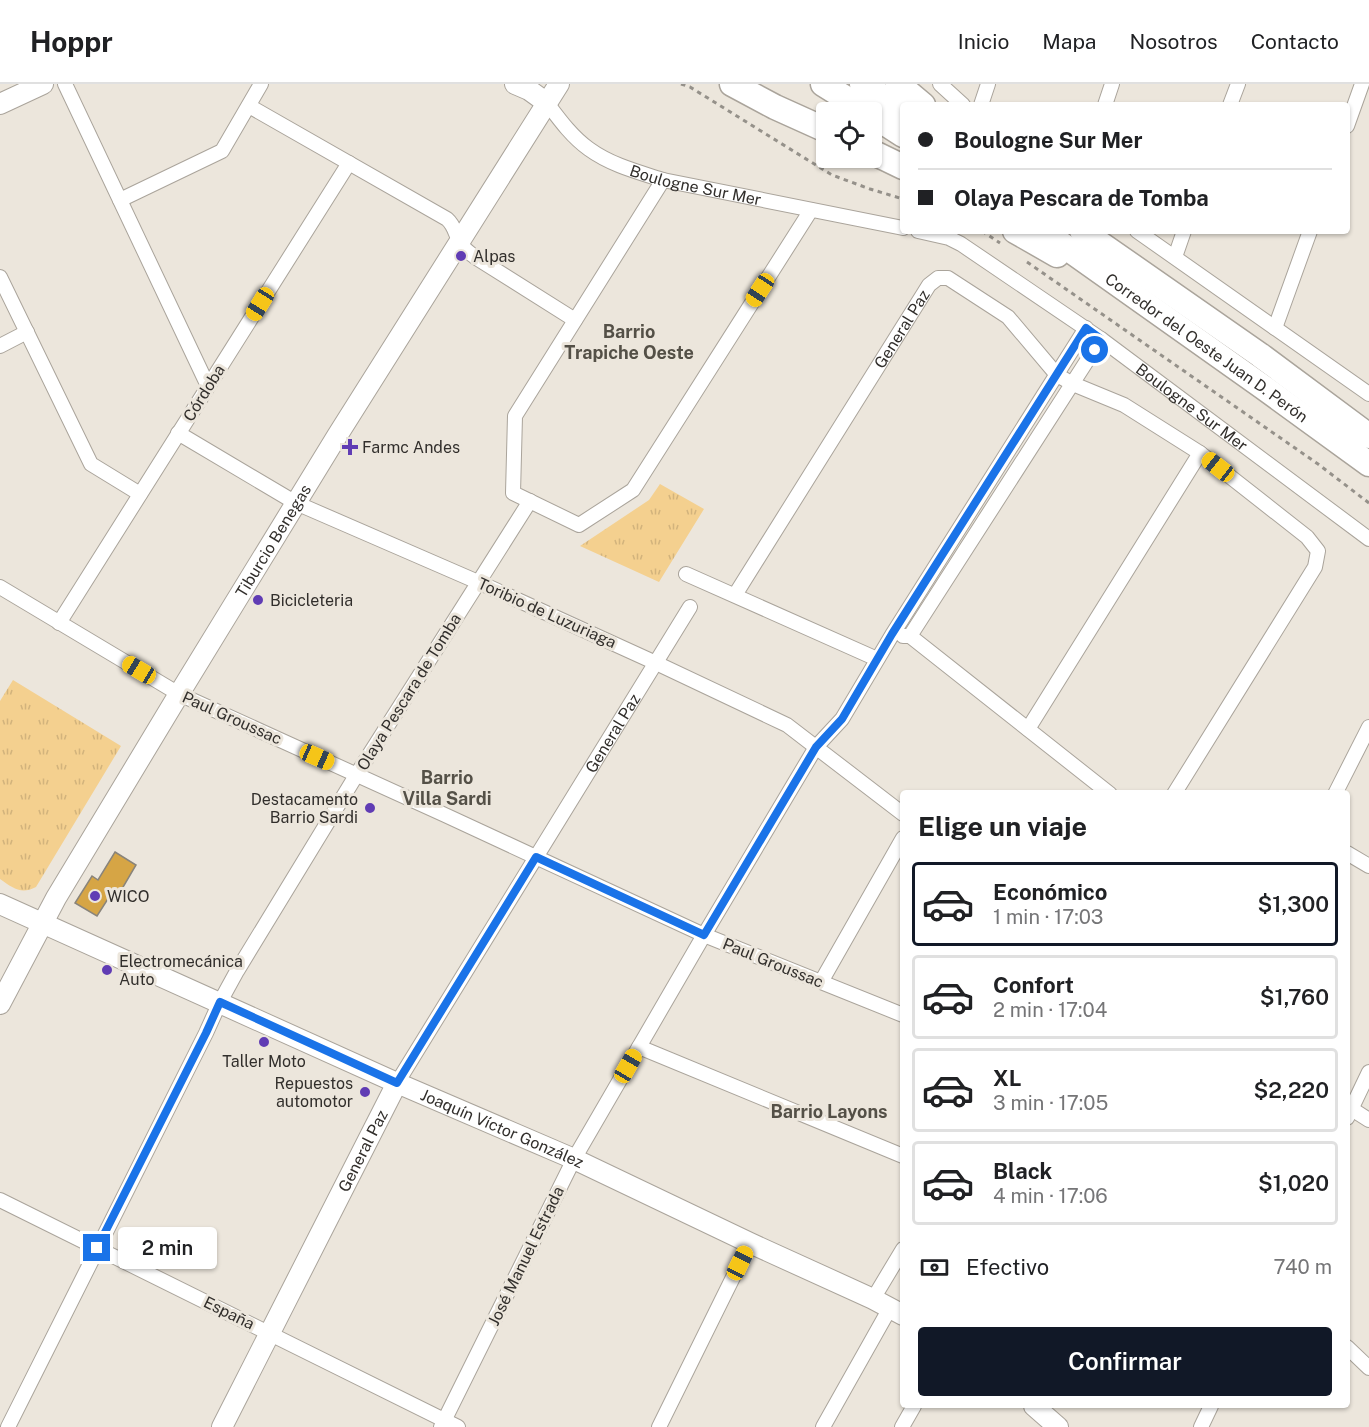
<!DOCTYPE html>
<html lang="es">
<head>
<meta charset="utf-8">
<style>
  body { margin:0; font-family:"Public Sans",sans-serif; background:#f6f6f6; color:#202124; height:100vh; display:flex; flex-direction:column; font-size:22px; white-space:nowrap }
  * { box-sizing:border-box; margin:0 }
  p { font-size:20px; color:#757577 }
  .icon { flex:none; width:33px; height:33px; fill:none; stroke:currentColor; stroke-width:2; stroke-linecap:round; stroke-linejoin:round }
  .map { position:relative; flex:1; overflow:hidden }
  .panel { position:absolute; left:900px; top:706px; width:450px; height:618px; display:flex; flex-direction:column; background:#fff; border-radius:6px; box-shadow:0 2px 4px #0004 }
  .panel>* { flex:none }
  .hud { position:absolute; left:900px; top:18px; width:450px; height:132px; border-radius:6px; box-shadow:0 2px 4px #0004; display:grid; align-content:center; height:132px; padding:0 18px; background:#fff }
  .fabs { position:absolute; left:816px; top:18px; display:grid; gap:12px }
  .fabs a { display:grid; place-items:center; width:66px; height:66px; border-radius:6px; background:#fff; box-shadow:0 2px 4px #0004; font-size:30px }
  .end { position:absolute; width:27px; height:27px; margin:-14px; border:8px solid #1a73e8; background:#fff; box-shadow:0 0 0 3px #fff }
  .from { border-radius:50% }
  .bubble { position:absolute; height:42px; border-radius:6px; background:#fff; box-shadow:0 2px 4px #0004; font-size:20px; font-weight:600; line-height:42px; text-align:center }
  .car { position:absolute; width:18px; height:36px; margin:-18px -9px; border-radius:8px; box-shadow:0 0 4px 2px #0007; background:linear-gradient(#f5c518 24%,#345 0 40%,#f5c518 0 76%,#345 0 86%,#f5c518 0) }
  .hud b { display:flex; align-items:center; gap:21px; height:57px; font-size:22px }
  .hud b+b { border-top:2px solid #e0e0e0 }
  .hud i { width:15px; height:15px; background:#202124 }
  ul { padding:0; list-style:none }
  li { display:flex; align-items:center; gap:18px; height:84px; margin:0 12px 9px; padding:0 6px; border:3px solid #e0e0e0; border-radius:6px }
  li div { flex:1 }
  li b { display:block; font-size:22px }
  li em { font-style:normal; font-weight:600 }
  li.active { border-color:#111827 }
  li>.icon { width:54px; height:54px; stroke-width:1.5 }
  h2 { padding:0 18px; font-size:27px; line-height:72px }
  .pay { display:flex; align-items:center; gap:15px; height:66px; padding:0 18px; font-size:22px }
  .pay p { margin-inline-start:auto }
  .cta { display:flex; gap:12px; margin-top:auto; padding:12px 18px }
  .cta a { flex:1; height:69px; border-radius:6px; background:#111827; color:#fff; font-size:24px; font-weight:600; line-height:69px; text-align:center }
  header { display:flex; align-items:center; gap:36px; box-sizing:border-box; height:84px; padding:0 30px; background:#fff; border-bottom:2px solid #e0e0e0 }
  header strong { font-size:28px }
  nav { display:flex; gap:33px; margin-inline-start:auto; font-size:21px }
  .map>svg:first-child { display:block }
  .park { fill:url(#park-tufts) }
  .building { fill:#d6a545; stroke:#89847b; stroke-width:1.5 }
  .lines { fill:none; stroke-linecap:round; stroke-linejoin:round }
  .street-casing { stroke:#aaa49b; stroke-width:16 }
  .secondary-casing { stroke:#aaa49b; stroke-width:22 }
  .highway-casing { stroke:#aaa49b; stroke-width:27 }
  .path { stroke:#95918a; stroke-width:3; stroke-dasharray:4.5 4.5; stroke-linecap:butt }
  .street { stroke:#fff; stroke-width:14 }
  .secondary { stroke:#fff; stroke-width:20 }
  .highway { stroke:#fff; stroke-width:24 }
  .route { stroke:#1a73e8; stroke-width:8 }
  .poi-dot { fill:#603cb4; stroke:#ece6dc; stroke-width:2 }
  .labels { text-anchor:middle; dominant-baseline:central; stroke-width:6; stroke-linejoin:round; paint-order:stroke }
  .street-label { font-size:16px; fill:#322f2c; stroke:#ece6dc }
  .poi-label { font-size:16px; fill:#322f2c; stroke:#ece6dc; text-anchor:start }
  .neighbourhood-label { font-size:18px; font-weight:bold; fill:#545047; stroke:#ece6dc }
</style>
</head>
<body>
<header>
<strong>Hoppr</strong>
<nav><a>Inicio</a><a>Mapa</a><a>Nosotros</a><a>Contacto</a></nav>
</header>
<div class="map">
<svg width="1369" height="1343" viewBox="0 0 1369 1343">
  <defs>
    <pattern id="park-tufts" width="24" height="20" patternUnits="userSpaceOnUse" patternTransform="scale(1.5)"><rect width="24" height="20" fill="#f4d08f"/><path d="M3 7l-1-3M5 7V3M7 7l1-3M15 17l-1-3M17 17v-4M19 17l1-3" fill="none" stroke="#d2b37c"/></pattern>
  </defs>
  <rect width="100%" height="100%" fill="#ece6dc"/>
  <path class="park" d="M660,400L704,425L659,498L580,462L649,416Z
    M13,596L121,662L36,803C21,811 13,804 0,795V617Z"/>
  <path class="building" d="M115,768L136,781L119,810L113,807L97,832L75,819L92,792L98,796Z"/>
  <g class="lines">
    <defs>
      <g id="street">
        <path d="M65,0L208,302"/>
        <path d="M940,0L963,21"/>
        <path id="s1" d="M547,19C559,35 572,53 589,65C611,81 638,88 663,96L903,144"/>
        <path d="M981,21L988,0"/>
        <path d="M1105,21L1112,0"/>
        <path d="M1230,21L1238,0"/>
        <path d="M249,22L447,135C455,142 455,150 460,158C463,165 470,169 475,173L575,236"/>
        <path d="M1347,42L1362,0"/>
        <path d="M663,96L515,332L513,409L579,441L633,406L811,126"/>
        <path d="M120,116L222,67L261,0"/>
        <path id="s2" d="M918,147L949,154L961,160L1101,255L1369,455"/>
        <path d="M1137,147L1369,310"/>
        <path d="M1175,173L1184,147"/>
        <path d="M0,193L91,380L140,410"/>
        <path d="M1275,244L1310,147"/>
        <path d="M0,262L27,248"/>
        <path d="M178,349L296,419L478,498L656,579L787,641L903,730"/>
        <path d="M686,490L877,575"/>
        <path d="M0,503L179,610L445,731L704,851L903,931"/>
        <path id="s3" d="M735,511L929,201L938,194H948L1008,233L1057,291L1073,300L1124,321L1200,369L1307,453L1318,467L1315,483L1174,710"/>
        <path d="M59,539L349,79"/>
        <path d="M903,552H910L1110,710"/>
        <path d="M910,552L1101,255"/>
        <path d="M1028,645L1200,369"/>
        <path d="M1335,710L1369,643"/>
        <path d="M1347,769L1369,782"/>
        <path d="M821,898L903,754"/>
        <path d="M639,963L903,1072"/>
        <path id="s4" d="M397,999L690,523"/>
        <path d="M1347,1022L1369,1036"/>
        <path d="M1347,1034L1369,988"/>
        <path d="M0,1116L458,1343"/>
        <path d="M873,1215L903,1165"/>
        <path d="M1347,1263L1369,1284"/>
        <path d="M8,1343L206,949L220,918L237,887L357,690L530,417"/>
        <path d="M441,1343L574,1075L704,851L816,663L842,635L892,551L1086,244"/>
        <path d="M659,1343L750,1159"/>
        <path d="M823,1343L890,1224"/>
        <path d="M902,1343L914,1322"/>
        <path d="M1201,1343L1211,1322"/>
      </g>
      <g id="secondary">
        <path d="M515,0L529,6L547,19"/>
        <path d="M0,20L43,0"/>
        <path id="s5" d="M0,820L397,999L574,1075L750,1159L873,1215L903,1231"/>
        <path id="s6" d="M0,920L56,814L179,610L337,352L559,0"/>
        <path d="M1034,1322L1058,1343"/>
        <path id="s7" d="M222,1343L397,999"/>
      </g>
      <g id="highway">
        <path d="M732,0L775,23L826,46"/>
        <path d="M823,0L868,28"/>
        <path d="M862,0L903,25"/>
        <path d="M898,0L923,21"/>
        <path d="M872,31L903,51"/>
        <path d="M872,68L903,83"/>
        <path d="M1015,147L1057,171"/>
        <path id="s8" d="M1043,147L1263,303L1369,380"/>
        <path d="M1082,147L1260,271L1369,352"/>
      </g>
    </defs>
    <use href="#street" class="street-casing"/>
    <use href="#secondary" class="secondary-casing"/>
    <use href="#highway" class="highway-casing"/>
    <path class="path" d="M681,0L690,3L832,91L870,105L903,115
      M982,147L1000,159
      M1027,178L1318,380L1369,419"/>
    <use href="#street" class="street"/>
    <use href="#secondary" class="secondary"/>
    <use href="#highway" class="highway"/>
  </g>
  <g class="lines">
    <path class="route" d="M97,1164L206,949L220,918L397,999L536,773L704,851L816,663L842,635L892,550L1086,244L1101,255L1095,266"/>
  </g>
  <g class="poi-dot">
    <circle cx="461" cy="172" r="6"/>
    <path d="M347 354h6v6h6v6h-6v6h-6v-6h-6v-6h6z"/>
    <circle cx="258" cy="516" r="6"/>
    <circle cx="370" cy="724" r="6"/>
    <circle cx="95" cy="812" r="6"/>
    <circle cx="107" cy="886" r="6"/>
    <circle cx="264" cy="958" r="6"/>
    <circle cx="365" cy="1008" r="6"/>
  </g>
  <g class="labels">
    <g class="street-label">
      <text stroke="none"><textPath href="#s1" startOffset="176">Boulogne Sur Mer</textPath></text>
      <text stroke="none"><textPath href="#s3" startOffset="314">General Paz</textPath></text>
      <text stroke="none"><textPath href="#s8" startOffset="201">Corredor del Oeste Juan D. Perón</textPath></text>
      <text transform="translate(204 309) rotate(-58)">Córdoba</text>
      <text stroke="none"><textPath href="#s2" startOffset="328">Boulogne Sur Mer</textPath></text>
      <text stroke="none"><textPath href="#s6" startOffset="538">Tiburcio Benegas</textPath></text>
      <text transform="translate(547 529) rotate(24)">Toribio de Luzuriaga</text>
      <text transform="translate(409 608) rotate(-58)">Olaya Pescara de Tomba</text>
      <text transform="translate(232 634) rotate(24)">Paul Groussac</text>
      <text stroke="none"><textPath href="#s4" startOffset="411">General Paz</textPath></text>
      <text transform="translate(773 879) rotate(22)">Paul Groussac</text>
      <text stroke="none"><textPath href="#s5" startOffset="550">Joaquín Víctor González</textPath></text>
      <text stroke="none"><textPath href="#s7" startOffset="310">General Paz</textPath></text>
      <text transform="translate(526 1172) rotate(-64)">José Manuel Estrada</text>
      <text transform="translate(229 1229) rotate(26)">España</text>
    </g>
    <g class="poi-label">
      <text x="473" y="172">Alpas</text>
      <text x="362" y="363">Farmc Andes</text>
      <text x="270" y="516">Bicicleteria</text>
      <text x="358" y="715" text-anchor="end">Destacamento<tspan x="358" dy="18">Barrio Sardi</tspan></text>
      <text x="107" y="812">WICO</text>
      <text x="119" y="877">Electromecánica<tspan x="119" dy="18">Auto</tspan></text>
      <text x="264" y="977" text-anchor="middle">Taller Moto</text>
      <text x="353" y="999" text-anchor="end">Repuestos<tspan x="353" dy="18">automotor</tspan></text>
    </g>
    <g class="neighbourhood-label">
      <text x="629" y="247">Barrio<tspan x="629" dy="21">Trapiche Oeste</tspan></text>
      <text x="447" y="693">Barrio<tspan x="447" dy="21">Villa Sardi</tspan></text>
      <text x="829" y="1027">Barrio Layons</text>
    </g>
  </g>
</svg>
<div class="fabs">
<a><svg class="icon" aria-label="locate" viewBox="0 0 24 24"><circle cx="12" cy="12" r="6"/><path d="M12 2v4M12 18v4M2 12h4M18 12h4"/></svg></a>
</div>
<i class="end from" style="left:1095px;top:266px"></i>
<i class="end" style="left:97px;top:1164px"></i>
<div class="bubble" style="left:118px;top:1143px;width:99px">2 min</div>
<i class="car" style="left:760px;top:206px;rotate:213deg"></i>
<i class="car" style="left:260px;top:220px;rotate:212deg"></i>
<i class="car" style="left:1218px;top:383px;rotate:308deg"></i>
<i class="car" style="left:139px;top:586px;rotate:301deg"></i>
<i class="car" style="left:317px;top:673px;rotate:114deg"></i>
<i class="car" style="left:628px;top:982px;rotate:30deg"></i>
<i class="car" style="left:740px;top:1179px;rotate:26deg"></i>
<div class="hud">
<b><i class="from"></i>Boulogne Sur Mer</b>
<b><i></i>Olaya Pescara de Tomba</b>
</div>
<section class="panel">
<h2>Elige un viaje</h2>
<ul>
<li class="active"><svg class="icon" aria-label="car" viewBox="0 0 24 24"><path d="M5 17H2v-5l4-1 3-4h7l3 4 3 1v5h-3M9 17h6M6 11h13"/><circle cx="7" cy="17" r="2"/><circle cx="17" cy="17" r="2"/></svg><div><b>Económico</b><p>1 min · 17:03</p></div><em>$1,300</em></li>
<li><svg class="icon" aria-label="car" viewBox="0 0 24 24"><path d="M5 17H2v-5l4-1 3-4h7l3 4 3 1v5h-3M9 17h6M6 11h13"/><circle cx="7" cy="17" r="2"/><circle cx="17" cy="17" r="2"/></svg><div><b>Confort</b><p>2 min · 17:04</p></div><em>$1,760</em></li>
<li><svg class="icon" aria-label="car" viewBox="0 0 24 24"><path d="M5 17H2v-5l4-1 3-4h7l3 4 3 1v5h-3M9 17h6M6 11h13"/><circle cx="7" cy="17" r="2"/><circle cx="17" cy="17" r="2"/></svg><div><b>XL</b><p>3 min · 17:05</p></div><em>$2,220</em></li>
<li><svg class="icon" aria-label="car" viewBox="0 0 24 24"><path d="M5 17H2v-5l4-1 3-4h7l3 4 3 1v5h-3M9 17h6M6 11h13"/><circle cx="7" cy="17" r="2"/><circle cx="17" cy="17" r="2"/></svg><div><b>Black</b><p>4 min · 17:06</p></div><em>$1,020</em></li>
</ul>
<div class="pay"><svg class="icon" aria-label="cash" viewBox="0 0 24 24"><path d="M3 7h18v10H3z"/><circle cx="12" cy="12" r="2"/></svg>Efectivo<p>740 m</p></div>
<div class="cta"><a>Confirmar</a></div>
</section>
</div>
</body>
</html>
